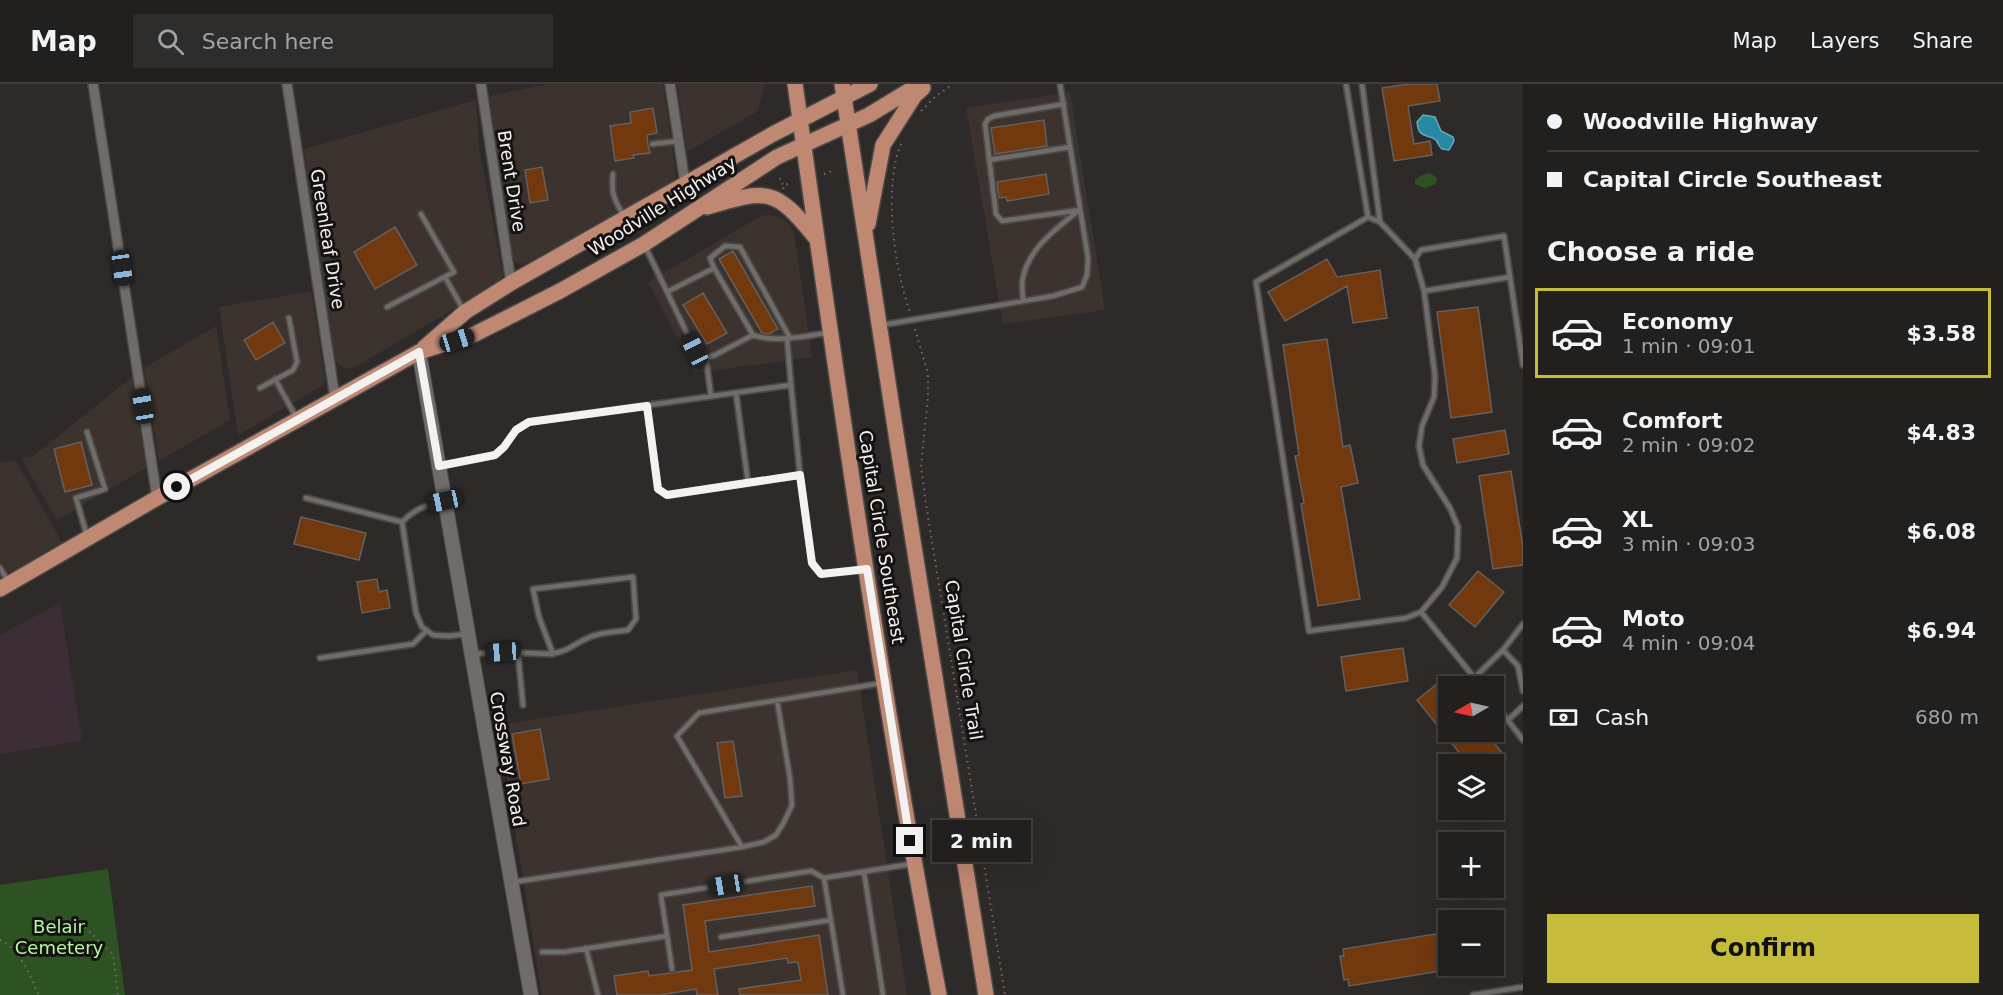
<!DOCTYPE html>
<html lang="en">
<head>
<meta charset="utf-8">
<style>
  body { margin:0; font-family:"DejaVu Sans",sans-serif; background:#2e2d2c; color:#f1f3f6; height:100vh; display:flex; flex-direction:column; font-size:22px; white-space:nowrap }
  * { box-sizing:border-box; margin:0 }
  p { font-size:20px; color:#a2a3a4 }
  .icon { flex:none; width:33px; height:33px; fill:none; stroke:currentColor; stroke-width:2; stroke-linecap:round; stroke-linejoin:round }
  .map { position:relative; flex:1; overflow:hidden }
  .side { display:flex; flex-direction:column; background:#22201f; width:480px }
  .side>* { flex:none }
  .guide { display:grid; align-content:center; height:132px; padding:0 24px; background:#22201f }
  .needle { width:39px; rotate:261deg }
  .buttons { position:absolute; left:1438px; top:592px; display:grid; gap:12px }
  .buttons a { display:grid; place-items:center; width:66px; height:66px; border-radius:0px; background:#22201f; box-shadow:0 6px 24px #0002,0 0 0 2px #3f3e3d; font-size:30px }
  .end { position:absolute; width:27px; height:27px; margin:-14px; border:8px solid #f4f2f1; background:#111; box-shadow:0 0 0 3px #111 }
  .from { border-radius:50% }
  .bubble { position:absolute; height:42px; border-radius:0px; background:#22201f; box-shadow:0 6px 24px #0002,0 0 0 2px #3f3e3d; font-size:20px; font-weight:800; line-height:42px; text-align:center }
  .car { position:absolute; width:18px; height:36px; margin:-18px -9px; border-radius:8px; box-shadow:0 0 4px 2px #0007; background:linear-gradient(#222 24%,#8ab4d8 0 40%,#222 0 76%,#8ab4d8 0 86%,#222 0) }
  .guide b { display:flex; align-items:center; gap:21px; height:57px; font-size:22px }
  .guide b+b { border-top:2px solid #3f3e3d }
  .guide i { width:15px; height:15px; background:#f1f3f6 }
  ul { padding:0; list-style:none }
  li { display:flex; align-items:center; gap:18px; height:90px; margin:0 12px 9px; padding:0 12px; border:3px solid transparent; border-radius:0px }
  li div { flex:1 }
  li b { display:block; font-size:22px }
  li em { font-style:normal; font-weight:800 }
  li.active { border-color:#c6bc3c }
  li>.icon { width:54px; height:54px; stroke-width:1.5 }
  h2 { padding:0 24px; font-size:27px; line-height:72px }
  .pay { display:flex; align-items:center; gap:15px; height:66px; padding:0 24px; font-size:22px }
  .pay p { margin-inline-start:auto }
  .button { display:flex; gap:12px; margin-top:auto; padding:12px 24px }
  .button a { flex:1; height:69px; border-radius:0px; background:#c6bc3c; color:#111; font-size:24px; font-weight:800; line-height:69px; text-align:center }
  header { display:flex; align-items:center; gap:36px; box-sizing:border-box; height:84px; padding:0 30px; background:#22201f; border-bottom:2px solid #3f3e3d }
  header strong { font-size:28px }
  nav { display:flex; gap:33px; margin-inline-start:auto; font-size:21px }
  .search { width:420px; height:54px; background:#2e2d2c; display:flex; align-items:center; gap:15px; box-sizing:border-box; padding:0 21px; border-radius:0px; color:#a2a3a4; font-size:22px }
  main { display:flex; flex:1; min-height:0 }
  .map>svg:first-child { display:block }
  .built { fill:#3c332e }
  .industrial { fill:#3d2d37 }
  .green { fill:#2e5323 }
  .water { fill:#278aa5; stroke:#64a9bc; stroke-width:1.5 }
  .building { fill:#72390f; stroke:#64605e; stroke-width:1.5 }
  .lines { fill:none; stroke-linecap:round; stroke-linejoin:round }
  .lane-casing { stroke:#4b4947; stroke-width:8 }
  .street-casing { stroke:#4b4947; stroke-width:12 }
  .secondary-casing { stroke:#4b4947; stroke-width:16 }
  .primary-casing { stroke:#4b4947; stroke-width:18 }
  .path { stroke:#716d6c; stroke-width:2; stroke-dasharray:1.5 4.5; stroke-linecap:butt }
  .lane { stroke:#706c69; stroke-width:4.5 }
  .street { stroke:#706c69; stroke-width:9 }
  .secondary { stroke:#706c69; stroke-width:14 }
  .primary { stroke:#bf8872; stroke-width:15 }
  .route { stroke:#f4f2f1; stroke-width:8 }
  .labels { text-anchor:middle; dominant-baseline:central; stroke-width:6; stroke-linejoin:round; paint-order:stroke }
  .street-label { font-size:18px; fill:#f4f2f1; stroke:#151312 }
  .park-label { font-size:18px; fill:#b5f5a3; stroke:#151312 }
</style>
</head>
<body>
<header>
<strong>Map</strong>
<div class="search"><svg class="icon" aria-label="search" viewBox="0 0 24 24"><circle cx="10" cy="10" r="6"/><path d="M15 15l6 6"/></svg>Search here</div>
<nav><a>Map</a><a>Layers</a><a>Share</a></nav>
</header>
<main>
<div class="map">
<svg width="1523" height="911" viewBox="0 0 1523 911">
  <rect width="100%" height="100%" fill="#2e2a29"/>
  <path class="built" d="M547,0H663L676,91L672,98L557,163L531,177L520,180L514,177L512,172L496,68L490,12Z
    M677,0H765L758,27L687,68Z
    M1070,8L1105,226L1003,240L966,24Z
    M476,16L479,63L503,193L498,199L357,282L347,285L340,282L333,275L316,159L304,65Z
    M766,131L778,132L787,138L794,148L812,273L695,289L648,198L761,132Z
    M311,207L325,296L322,302L238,351L219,223Z
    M216,242L230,336L159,377L144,284Z
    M132,293L146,384L57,436L21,374L33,372Z
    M15,376L62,458L0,494V379Z
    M857,586L907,911H542L498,641Z"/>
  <path class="industrial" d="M60,519L82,657L0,670V551Z"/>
  <path class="green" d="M1430,89L1437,94L1436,100L1425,104L1415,100V96L1422,91Z
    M108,785L125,911H0V801Z"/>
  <path class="water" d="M1423,31L1435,33L1441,47L1453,53L1454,57L1449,66L1442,65C1439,63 1438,59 1436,56C1427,49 1419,56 1417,38Z"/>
  <path class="building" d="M1409,0H1437L1440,17L1408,22L1414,60L1430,57L1432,71L1394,77L1382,4Z
    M653,24L657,49L647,51L648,61L650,69L633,71L634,74L615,77L610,42L631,39L630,28Z
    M1044,36L1047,62L995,70L991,44Z
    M542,83L548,116L530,119L525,86Z
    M1046,90L1049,110L1007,117L1006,113L999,114L997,98Z
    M395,143L417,181L375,205L354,168Z
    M733,167L778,245L769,250L762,249L719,175Z
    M1327,175L1337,193L1380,186L1387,234L1353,239L1347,202L1285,237L1268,208Z
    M703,209L727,249L707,260L683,221Z
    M1478,223L1492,328L1451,334L1437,228Z
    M273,238L285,259L256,276L244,256Z
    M1327,255L1343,363L1350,361L1358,399L1341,403L1360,515L1318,522L1301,420L1304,419L1295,372L1299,371L1283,261Z
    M1505,346L1509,370L1457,379L1453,355Z
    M81,358L92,401L65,408L54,365Z
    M1511,387L1523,463V481L1493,485L1479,392Z
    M301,433L366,449L359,476L294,460Z
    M1478,487L1504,508L1475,543L1449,521Z
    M377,495L379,508L387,506L390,524L362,529L357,498Z
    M1403,564L1408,597L1346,607L1341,573Z
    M1443,595L1449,603V648H1486L1506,674L1497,681H1469L1417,616Z
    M540,645L549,695L521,700L512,650Z
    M733,657L742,712L725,714L717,659Z
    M812,802L815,822L705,837L709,868L819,851L828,911H740L739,905L801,896L798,878L788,879L787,874L714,885L718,911H697L696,905L660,911H617L614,892L648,887L649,892L692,886L683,821Z
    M1441,849L1442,856H1446L1449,877V879L1446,880L1447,886L1349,902L1348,895L1344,896L1340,872H1344L1343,865Z"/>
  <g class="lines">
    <defs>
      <path id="lane" d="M1346,0L1368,133
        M1362,0L1380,138
        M1064,20L994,32L988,35L985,40L996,130L1002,137L1080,126
        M652,60L679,57
        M989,76L1070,63
        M613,90C611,109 614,116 624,132
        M1368,133L1380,138L1415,175L1424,207L1435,292L1434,313L1422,342L1419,362L1423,381L1450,424L1458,443L1457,474L1442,503L1421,528L1406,534L1309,547L1256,198Z
        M645,162L695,266L706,274L715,271L753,251
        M1415,175L1421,166L1504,152L1523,281
        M445,193L464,227
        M1424,207L1510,193
        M667,208L714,184
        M1023,217C1023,209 1021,200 1023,193C1030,163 1056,145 1078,127
        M387,223L454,188L421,130
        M882,241L1053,212L1082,203L1087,191L1088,174L1060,0
        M790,254L740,163L725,162L710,174L714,184L753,251C776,259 804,252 827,249
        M706,274L711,312
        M275,295L296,333
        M260,304L293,286L297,278L289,234
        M736,309L748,399
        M647,322L658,405L667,411L800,391L791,301
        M87,348L105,405L76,414L87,452
        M441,382L495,371L504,363L516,346L529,338L791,301L787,254
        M800,391L812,479L821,490L864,486
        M306,414L402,438
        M402,438L416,529L422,543L433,551L449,552L465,550
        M402,438C415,425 427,420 444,417
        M0,484L8,497
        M1421,528L1482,603
        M1503,566L1518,582L1523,607
        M473,570L503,568L550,570C570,567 573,560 590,553C601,548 616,548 628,546L636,535L633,493L533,505L539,533L553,570
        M518,570L523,621
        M320,574L413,560L427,546
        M1475,593L1503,566L1523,540
        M777,616L790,694L792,721L784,738L776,751L764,758L742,763L677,652L699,629L882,599
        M1494,618L1523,656
        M1508,636L1523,622
        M864,788L883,911
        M824,794L843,911
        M514,798L742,763
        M721,853L831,836
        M586,864L598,911
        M542,868H564L667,852
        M672,885L661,811L811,787L824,794L911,780
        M1473,911L1523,903"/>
      <path id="street" d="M93,0L157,414
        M287,0L335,314
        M481,0L511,199
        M670,0L685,99"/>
      <path id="secondary" d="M419,268L531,911"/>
      <path id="primary" d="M795,0C838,304 881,609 939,911
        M842,0L898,363L986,911
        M707,123C766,106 774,102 815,153
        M868,140L883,61L915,11L923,4
        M424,264L465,228L511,199L773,50L870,0
        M0,505L157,414L419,268L475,250L560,207L644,160L777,73L869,31L920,0"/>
    </defs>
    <use href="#lane" class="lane-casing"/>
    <use href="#street" class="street-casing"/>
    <use href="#secondary" class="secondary-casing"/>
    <use href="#primary" class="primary-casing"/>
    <path class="path" d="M921,27L936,12L953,0
      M901,60C883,104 894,183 910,228
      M824,90L832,87
      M780,94L781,99L785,101
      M783,105L785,101L791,99
      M915,245L928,290V313L921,382L926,420L1005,911
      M76,835L113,870L118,911
      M0,856C21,866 29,891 39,911"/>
    <use href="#lane" class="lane"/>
    <use href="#street" class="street"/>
    <use href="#secondary" class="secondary"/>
    <use href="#primary" class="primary"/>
  </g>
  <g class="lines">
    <path class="route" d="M177,403L419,268L439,382L495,371L504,363L516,346L529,338L647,322L658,405L667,411L800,391L812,479L821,490L867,485L910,757"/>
  </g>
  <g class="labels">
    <g class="street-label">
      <text transform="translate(512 97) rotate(81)">Brent Drive</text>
      <text transform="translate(662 122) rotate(-32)">Woodville Highway</text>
      <text transform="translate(328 155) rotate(81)">Greenleaf Drive</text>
      <text transform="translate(882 453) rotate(81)">Capital Circle Southeast</text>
      <text transform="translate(964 576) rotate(81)">Capital Circle Trail</text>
      <text transform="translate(508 675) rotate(80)">Crossway Road</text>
    </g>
    <g class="park-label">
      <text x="59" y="842">Belair<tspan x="59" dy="21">Cemetery</tspan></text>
    </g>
  </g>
</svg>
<div class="buttons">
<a><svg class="needle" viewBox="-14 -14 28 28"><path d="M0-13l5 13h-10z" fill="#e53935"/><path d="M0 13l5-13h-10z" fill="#a2a3a4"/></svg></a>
<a><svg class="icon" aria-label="layers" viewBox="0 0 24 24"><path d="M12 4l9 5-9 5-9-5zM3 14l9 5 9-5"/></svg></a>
<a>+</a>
<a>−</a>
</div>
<i class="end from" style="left:177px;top:403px"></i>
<i class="end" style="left:910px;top:757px"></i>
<div class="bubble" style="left:932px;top:736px;width:99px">2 min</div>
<i class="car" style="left:122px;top:184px;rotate:172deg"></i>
<i class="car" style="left:457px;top:256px;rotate:73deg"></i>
<i class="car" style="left:695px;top:266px;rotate:334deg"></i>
<i class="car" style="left:143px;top:322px;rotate:351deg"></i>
<i class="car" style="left:444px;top:417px;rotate:258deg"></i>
<i class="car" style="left:503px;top:568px;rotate:266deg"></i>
<i class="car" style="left:726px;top:801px;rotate:261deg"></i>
</div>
<section class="side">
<div class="guide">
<b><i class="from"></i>Woodville Highway</b>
<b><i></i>Capital Circle Southeast</b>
</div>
<h2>Choose a ride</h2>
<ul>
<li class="active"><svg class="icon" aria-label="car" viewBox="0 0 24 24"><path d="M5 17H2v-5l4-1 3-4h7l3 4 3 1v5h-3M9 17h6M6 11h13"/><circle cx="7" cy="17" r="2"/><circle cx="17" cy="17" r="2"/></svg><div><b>Economy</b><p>1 min · 09:01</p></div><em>$3.58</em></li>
<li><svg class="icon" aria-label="car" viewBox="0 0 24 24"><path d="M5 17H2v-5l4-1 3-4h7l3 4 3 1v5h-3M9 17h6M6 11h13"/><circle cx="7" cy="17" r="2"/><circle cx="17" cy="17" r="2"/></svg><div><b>Comfort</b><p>2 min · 09:02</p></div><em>$4.83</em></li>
<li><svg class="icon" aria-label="car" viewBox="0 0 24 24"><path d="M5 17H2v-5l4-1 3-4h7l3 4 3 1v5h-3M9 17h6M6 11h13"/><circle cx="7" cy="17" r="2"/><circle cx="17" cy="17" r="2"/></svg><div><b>XL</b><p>3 min · 09:03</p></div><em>$6.08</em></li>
<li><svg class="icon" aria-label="car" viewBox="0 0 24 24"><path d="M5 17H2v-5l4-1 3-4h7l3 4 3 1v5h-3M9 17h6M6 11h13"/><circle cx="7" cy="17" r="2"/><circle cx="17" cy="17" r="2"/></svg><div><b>Moto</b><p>4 min · 09:04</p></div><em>$6.94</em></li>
</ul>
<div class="pay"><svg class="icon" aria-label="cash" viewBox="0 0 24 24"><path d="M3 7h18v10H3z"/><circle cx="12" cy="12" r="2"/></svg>Cash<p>680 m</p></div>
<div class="button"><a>Confirm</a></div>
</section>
</main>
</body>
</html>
